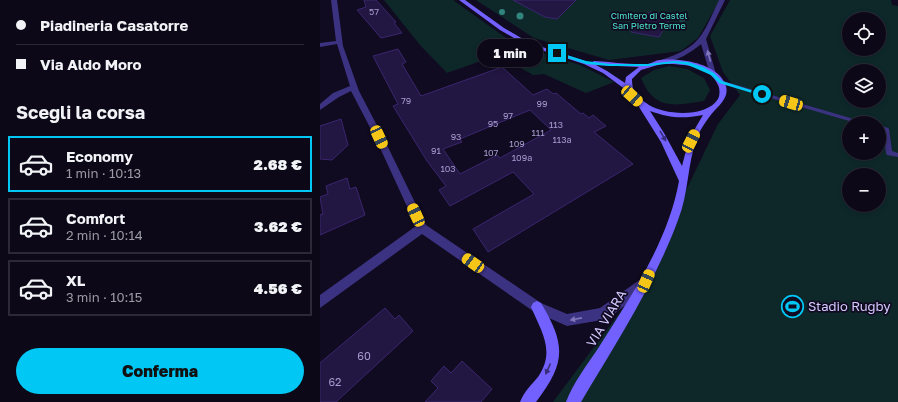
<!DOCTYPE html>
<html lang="it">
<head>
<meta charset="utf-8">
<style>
  body { margin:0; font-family:"Golos Text",sans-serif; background:#1a1625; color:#f1f3f6; height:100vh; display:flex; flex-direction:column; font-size:15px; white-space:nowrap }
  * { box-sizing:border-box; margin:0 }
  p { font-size:13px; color:#9a9aa2 }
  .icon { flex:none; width:22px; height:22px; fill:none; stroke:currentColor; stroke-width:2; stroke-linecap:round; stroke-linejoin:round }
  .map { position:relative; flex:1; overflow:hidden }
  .panel { display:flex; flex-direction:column; background:#0c0818; width:320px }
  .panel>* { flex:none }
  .top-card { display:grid; align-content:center; height:88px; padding:0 16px; background:#0c0818 }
  .buttons { position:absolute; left:522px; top:12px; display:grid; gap:8px }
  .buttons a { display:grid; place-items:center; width:44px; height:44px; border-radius:50%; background:#0c0818; box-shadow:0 2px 6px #0003,0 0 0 1px #2c2937; font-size:20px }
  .end { position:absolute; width:18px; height:18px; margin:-9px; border:5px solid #00c7f4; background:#111; box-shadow:0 0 0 2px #111 }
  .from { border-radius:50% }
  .bubble { position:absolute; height:28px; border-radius:14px; background:#0c0818; box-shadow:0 2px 6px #0003,0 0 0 1px #2c2937; font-size:13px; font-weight:800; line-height:28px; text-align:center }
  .car { position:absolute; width:12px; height:24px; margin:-12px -6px; border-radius:5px; box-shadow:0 0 3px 1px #0007; background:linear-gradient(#f5c518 24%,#345 0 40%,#f5c518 0 76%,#345 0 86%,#f5c518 0) }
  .top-card b { display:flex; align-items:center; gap:14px; height:38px; font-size:15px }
  .top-card b+b { border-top:1px solid #2c2937 }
  .top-card i { width:10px; height:10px; background:#f1f3f6 }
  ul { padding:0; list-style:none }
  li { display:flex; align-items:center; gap:12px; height:56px; margin:0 8px 6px; padding:0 8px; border:2px solid #2c2937; border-radius:0px }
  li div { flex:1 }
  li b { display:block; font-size:15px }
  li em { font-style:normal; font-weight:800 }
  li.active { border-color:#00c7f4 }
  li>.icon { width:36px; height:36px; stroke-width:1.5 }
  h2 { padding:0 16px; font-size:18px; line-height:48px }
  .button { display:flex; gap:8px; margin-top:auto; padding:8px 16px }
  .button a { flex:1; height:46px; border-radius:24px; background:#00c7f4; color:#111; font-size:16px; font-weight:800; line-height:46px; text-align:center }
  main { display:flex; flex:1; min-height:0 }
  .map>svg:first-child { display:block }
  .green { fill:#0e282a; fill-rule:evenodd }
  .building { fill:#221642; stroke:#3b266f; fill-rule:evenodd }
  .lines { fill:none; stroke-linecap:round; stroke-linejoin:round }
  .lane { fill:#3c3282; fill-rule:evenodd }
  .street { fill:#3c3282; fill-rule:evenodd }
  .secondary { fill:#7260ff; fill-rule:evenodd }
  .tree { fill:#32847f }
  .oneway { fill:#8076ba }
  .oneway2 { fill:#372d79 }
  .route { fill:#00c7f4 }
  .labels { text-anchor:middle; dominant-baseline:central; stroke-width:3.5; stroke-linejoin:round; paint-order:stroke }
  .number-label { font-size:9px; fill:#a89cd0 }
  .far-park-label { font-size:9px; fill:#4de7cd; stroke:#100b20 }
  .near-number-label { font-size:11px; fill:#a89cd0 }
  .near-poi-label { font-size:13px; fill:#d4c9ff; stroke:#100b20; text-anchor:start }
  .near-street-label { font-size:13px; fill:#d4c9ff; stroke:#100b20 }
</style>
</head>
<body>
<main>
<section class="panel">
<div class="top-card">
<b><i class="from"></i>Piadineria Casatorre</b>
<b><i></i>Via Aldo Moro</b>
</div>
<h2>Scegli la corsa</h2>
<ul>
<li class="active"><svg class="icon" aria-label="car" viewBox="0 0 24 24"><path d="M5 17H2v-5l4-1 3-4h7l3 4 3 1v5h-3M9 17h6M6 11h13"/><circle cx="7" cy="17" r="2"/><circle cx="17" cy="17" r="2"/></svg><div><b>Economy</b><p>1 min · 10:13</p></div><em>2.68 €</em></li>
<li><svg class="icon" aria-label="car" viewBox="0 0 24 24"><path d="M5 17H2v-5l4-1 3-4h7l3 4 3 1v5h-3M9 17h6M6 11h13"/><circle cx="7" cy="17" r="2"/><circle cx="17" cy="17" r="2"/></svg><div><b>Comfort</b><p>2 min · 10:14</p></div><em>3.62 €</em></li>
<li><svg class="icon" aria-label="car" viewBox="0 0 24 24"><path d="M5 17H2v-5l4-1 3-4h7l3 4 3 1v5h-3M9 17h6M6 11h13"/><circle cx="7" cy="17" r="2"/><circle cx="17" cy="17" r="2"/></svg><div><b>XL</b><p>3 min · 10:15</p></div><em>4.56 €</em></li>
</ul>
<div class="button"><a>Conferma</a></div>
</section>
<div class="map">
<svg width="578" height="402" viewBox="0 0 578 402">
  <rect width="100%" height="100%" fill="#100b20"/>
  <path class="green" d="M64,0H133L196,45L260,65L294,82L266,93L224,74L213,75L178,55L127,73L100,45Z
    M156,0H400L378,38L361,51L289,60L214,38Z
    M410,0H571L572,5L578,6V402H233L321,284L398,124L420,95L403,72L390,36ZM529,19H559V49H529ZM529,71H559V101H529ZM529,123H559V153H529ZM529,175H559V205H529Z
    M349,66L367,69L384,78L390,90L384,101C354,106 334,110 321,78L334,70Z"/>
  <path class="building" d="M44,0H56L76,22L74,23L82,33L61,38L37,10L46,7Z
    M193,0H256L237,19L225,17Z
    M330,12L352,15L339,37L311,32L323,14L328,15Z
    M78,49L86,62L82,64L101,96L182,67L213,95L227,89L233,94L236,93L261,114L263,113L269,118L273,115L286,126L274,132L313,164L168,252L153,229L214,194L193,172L130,206L119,190L126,186L107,161L73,106L78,104L53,56ZM210,110L231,130L180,158L177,155L140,174L123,149L142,142L140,139Z
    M21,119L28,145L12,160L0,159V126Z
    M27,178L30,189L36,187L45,215L0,235V215L3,214L0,197L8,194L6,186Z
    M65,308L75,319L79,315L93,331L16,402H0V363Z
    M142,361L172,389L161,402H105L118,388L111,381L124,366L131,373Z"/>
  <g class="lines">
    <path class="lane" d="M399,81H403L544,122L545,123H536L399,83Z
      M559,125L568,128L569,129L572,151L578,153V157L567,155L566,153L563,130L559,129Z"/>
    <path class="street" d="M11,0H17L23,46L39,91L63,137L106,225L221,303L247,314L280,308L325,276L329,278L331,282L329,286L288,319L247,326L213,311L102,234L0,308V295L96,226L55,137L31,91L19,97L0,110V104L13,93L30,86L17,44L0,47V43L16,41Z
      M399,0H405L386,39L396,74L395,75L390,74L381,44C372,52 351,65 338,63V61C381,47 381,38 399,0Z"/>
    <path class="secondary" d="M139,0H145L184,28L210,43L271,63L274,61C292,62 311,65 328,64C332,63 336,60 340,60C358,58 387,62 400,76C412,90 406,99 395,110C388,118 381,128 377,138C367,164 369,193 358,220C334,285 296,343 261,402H246C253,383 267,365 279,347C311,296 348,242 359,181L341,142L319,107L320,105L314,101L306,90L283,73L264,64L206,45L180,30ZM341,64C359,64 389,64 398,85C400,89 400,95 398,99C386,118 345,115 329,105C318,97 312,94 312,79L321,70ZM276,65L319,67L306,77L305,83L287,71ZM330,111C350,118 362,119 383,115L369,139L362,166L344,133Z
      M217,301L221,303C246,345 246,363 216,402H200C204,392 211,385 218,377C236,351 221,331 211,307L213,303Z"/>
  </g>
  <g class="tree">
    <circle cx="182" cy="12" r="3"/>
    <circle cx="200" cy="16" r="3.5"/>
    <circle cx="362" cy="18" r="3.5"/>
  </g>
  <defs><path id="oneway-solid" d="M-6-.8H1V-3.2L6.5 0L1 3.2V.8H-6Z"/></defs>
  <g class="oneway">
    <use href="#oneway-solid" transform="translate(389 56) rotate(-105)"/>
    <use href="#oneway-solid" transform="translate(256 319) rotate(169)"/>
  </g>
  <g class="oneway2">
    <use href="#oneway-solid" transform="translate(343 136) rotate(60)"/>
    <use href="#oneway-solid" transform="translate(228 369) rotate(114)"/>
  </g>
  <path class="route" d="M237,52L266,61L290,64H328L354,61L368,62L383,67L394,73L402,81L444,94L442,96L399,83L391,75L368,65L354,63L328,66H290L266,64L235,54Z"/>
  <defs>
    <symbol id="stadium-ring" viewBox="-11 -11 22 22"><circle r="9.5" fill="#100b20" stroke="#00c7f4" stroke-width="1.5"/><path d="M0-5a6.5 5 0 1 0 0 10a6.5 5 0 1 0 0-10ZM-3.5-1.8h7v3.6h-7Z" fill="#00c7f4"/></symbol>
  </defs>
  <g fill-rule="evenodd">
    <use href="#stadium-ring" x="460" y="294" width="25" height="25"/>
  </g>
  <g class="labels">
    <g class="number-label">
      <text x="54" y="11">57</text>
      <text x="86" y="100">79</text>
      <text x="222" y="103">99</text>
      <text x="188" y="115">97</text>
      <text x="173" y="123">95</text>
      <text x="236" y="124">113</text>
      <text x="218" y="132">111</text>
      <text x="136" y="136">93</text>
      <text x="242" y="139">113a</text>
      <text x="197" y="143">109</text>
      <text x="116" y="150">91</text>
      <text x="171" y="152">107</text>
      <text x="202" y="157">109a</text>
      <text x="128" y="168">103</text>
    </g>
    <g class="far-park-label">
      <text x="329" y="15">Cimitero di Castel<tspan x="329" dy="10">San Pietro Terme</tspan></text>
    </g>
    <g class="near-number-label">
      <text x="44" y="355">60</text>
      <text x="15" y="381">62</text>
    </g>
    <g class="near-poi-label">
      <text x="488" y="306">Stadio Rugby</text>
    </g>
    <g class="near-street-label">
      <text transform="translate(286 318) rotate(-59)">VIA VIARA</text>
    </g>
  </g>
</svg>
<div class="buttons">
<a><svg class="icon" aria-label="locate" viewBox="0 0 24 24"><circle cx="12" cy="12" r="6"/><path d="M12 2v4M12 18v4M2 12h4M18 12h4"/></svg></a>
<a><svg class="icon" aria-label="layers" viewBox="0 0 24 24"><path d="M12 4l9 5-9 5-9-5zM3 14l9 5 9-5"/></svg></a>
<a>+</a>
<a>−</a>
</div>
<i class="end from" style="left:442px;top:94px"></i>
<i class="end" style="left:237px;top:53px"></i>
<div class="bubble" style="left:157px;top:39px;width:66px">1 min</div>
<i class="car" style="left:312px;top:96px;rotate:132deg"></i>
<i class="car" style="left:471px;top:103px;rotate:286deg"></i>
<i class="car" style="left:59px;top:137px;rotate:155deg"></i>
<i class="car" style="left:371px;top:141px;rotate:27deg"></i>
<i class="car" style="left:96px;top:215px;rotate:335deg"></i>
<i class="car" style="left:153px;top:263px;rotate:305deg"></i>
<i class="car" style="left:326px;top:281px;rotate:24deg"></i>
</div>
</main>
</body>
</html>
